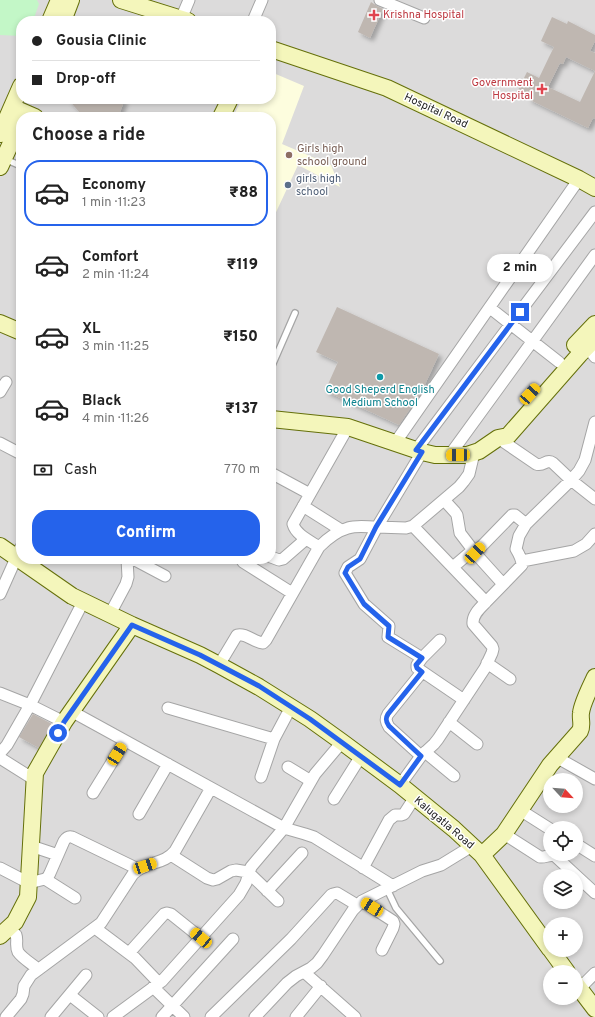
<!DOCTYPE html>
<html lang="en">
<head>
<meta charset="utf-8">
<style>
  body { margin:0; font-family:Overpass,sans-serif; background:#f6f6f6; color:#222; height:100vh; display:flex; flex-direction:column; font-size:15px; white-space:nowrap }
  * { box-sizing:border-box; margin:0 }
  p { font-size:13px; color:#767676 }
  .icon { flex:none; width:22px; height:22px; fill:none; stroke:currentColor; stroke-width:2; stroke-linecap:round; stroke-linejoin:round }
  .map { position:relative; flex:1; overflow:hidden }
  .panel { position:absolute; left:16px; top:112px; width:260px; height:452px; display:flex; flex-direction:column; background:#fff; border-radius:16px; box-shadow:0 2px 6px #0003 }
  .panel>* { flex:none }
  .banner { position:absolute; left:16px; top:16px; width:260px; height:88px; border-radius:16px; box-shadow:0 2px 6px #0003; display:grid; align-content:center; height:88px; padding:0 16px; background:#fff }
  .needle { width:26px; rotate:116deg }
  .buttons { position:absolute; left:543px; top:773px; display:grid; gap:8px }
  .buttons a { display:grid; place-items:center; width:40px; height:40px; border-radius:50%; background:#fff; box-shadow:0 2px 6px #0003; font-size:20px }
  .end { position:absolute; width:18px; height:18px; margin:-9px; border:5px solid #2563eb; background:#fff; box-shadow:0 0 0 2px #fff }
  .from { border-radius:50% }
  .bubble { position:absolute; height:28px; border-radius:14px; background:#fff; box-shadow:0 2px 6px #0003; font-size:13px; font-weight:800; line-height:28px; text-align:center }
  .car { position:absolute; width:12px; height:24px; margin:-12px -6px; border-radius:5px; box-shadow:0 0 3px 1px #0007; background:linear-gradient(#f5c518 24%,#345 0 40%,#f5c518 0 76%,#345 0 86%,#f5c518 0) }
  .banner b { display:flex; align-items:center; gap:14px; height:38px; font-size:15px }
  .banner b+b { border-top:1px solid #e0e0e0 }
  .banner i { width:10px; height:10px; background:#222 }
  ul { padding:0; list-style:none }
  li { display:flex; align-items:center; gap:12px; height:66px; margin:0 8px 6px; padding:0 8px; border:2px solid transparent; border-radius:16px }
  li div { flex:1 }
  li b { display:block; font-size:15px }
  li em { font-style:normal; font-weight:800 }
  li.on { border-color:#2563eb }
  li>.icon { width:36px; height:36px; stroke-width:1.5 }
  h2 { padding:0 16px; font-size:18px; line-height:48px }
  .pay { display:flex; align-items:center; gap:10px; height:44px; padding:0 16px; font-size:15px }
  .pay p { margin-inline-start:auto }
  .button { display:flex; gap:8px; margin-top:auto; padding:8px 16px }
  .button a { flex:1; height:46px; border-radius:16px; background:#2563eb; color:#fff; font-size:16px; font-weight:800; line-height:46px; text-align:center }
  .map>svg:first-child { display:block }
  .residential { fill:#dcdbdb; fill-rule:evenodd }
  .education { fill:#fdfdde }
  .park { fill:#c3f7c7 }
  .building { fill:#bfb7b1; fill-rule:evenodd; filter:url(#shadow) }
  .lines { fill:none; stroke-linecap:round; stroke-linejoin:round }
  .lane-casing { stroke:#a5a5a5; stroke-width:8 }
  .street-casing { stroke:#a5a5a5; stroke-width:13 }
  .secondary-casing { stroke:#65700a; stroke-width:18 }
  .lane { stroke:#fff; stroke-width:5.5 }
  .street { stroke:#fff; stroke-width:11 }
  .secondary { stroke:#f4f6bb; stroke-width:16 }
  .route { stroke:#2563eb; stroke-width:5 }
  .health-dot { fill:#e0444e; stroke:#fff; stroke-width:1.5 }
  .education-dot { fill:#8d6e63; stroke:#fff; stroke-width:1.5 }
  .service-dot { fill:#5c6f8a; stroke:#fff; stroke-width:1.5 }
  .culture-dot { fill:#0f9aa8; stroke:#fff; stroke-width:1.5 }
  .labels { text-anchor:middle; dominant-baseline:central; stroke-width:3; stroke-linejoin:round; paint-order:stroke }
  .health-label { font-size:11px; fill:#be3a42; stroke:#fff; text-anchor:start }
  .street-label { font-size:11px; fill:#1e1e1e; stroke:#fff }
  .education-label { font-size:11px; fill:#785e54; stroke:#fff; text-anchor:start }
  .service-label { font-size:11px; fill:#4e5e75; stroke:#fff; text-anchor:start }
  .culture-label { font-size:11px; fill:#0d838f; stroke:#fff }
</style>
</head>
<body>
<div class="map">
<svg width="595" height="1017" viewBox="0 0 595 1017">
  <defs>
    <filter id="shadow"><feDropShadow dx="3.5" dy="3.5" stdDeviation="2" flood-color="#0004"/></filter>
  </defs>
  <rect width="100%" height="100%" fill="#eeebe4"/>
  <path class="residential" d="M0,0H595V1017H0ZM21,21H271V99H21ZM21,117H271V559H21ZM550,780H576V806H550ZM550,828H576V854H550ZM550,876H576V902H550ZM550,924H576V950H550ZM550,972H576V998H550Z"/>
  <path class="education" d="M271,72L304,86L282,144L331,165L340,187L298,165L271,223V117H233L242,99H271Z"/>
  <path class="park" d="M0,0H37L39,4L33,21H21V36L0,35Z"/>
  <path class="building" d="M371,2L377,6L383,9L370,38L358,32Z
    M552,17L567,24L568,21L595,35V41L590,51L595,53V119L593,118L588,128L528,99L530,95L518,90L527,72L539,78L549,57L554,47L541,41ZM566,57L595,71L580,102L548,87L560,63L563,64Z
    M68,99H125L118,117H98L80,113Z
    M337,307L439,354L422,391L399,425L325,391L338,362L316,352Z
    M33,714L52,724L39,748L19,737Z"/>
  <g class="lines">
    <defs>
      <path id="lane" d="M5,159L21,166
        M271,368L295,313
        M387,889L396,908L440,961"/>
      <path id="street" d="M380,0L424,18
        M181,19L189,0
        M253,21L262,0
        M490,308L559,362
        M587,347L595,357
        M0,392L6,382
        M498,438L536,464C544,467 546,458 553,463L571,480L595,499
        M0,443L21,454
        M395,443L579,179
        M416,450L595,212
        M449,456L595,255
        M271,473L310,494
        M444,500L455,512L457,515L460,533L473,550
        M303,506L341,530
        M413,526L486,602L522,565C522,559 519,554 516,549L519,536L526,524L571,480L579,471L585,460L595,422
        M319,547C310,541 296,535 293,524L348,427
        M271,557L279,560L283,559L306,539
        M133,559L165,576
        M241,559L243,562L292,593
        M522,561L574,551L586,544L595,534
        M453,567L473,550L475,553
        M503,584L475,553L512,515H515L526,524
        M0,594L21,547
        M110,614L126,584L128,577L127,559
        M422,658L440,640
        M487,663L510,679
        M219,665L237,635C246,633 254,642 263,643L266,640L319,547C327,539 337,531 348,528C357,525 367,527 377,527L422,452
        M0,693L30,705L64,722
        M464,700L417,668V665L422,658L388,637L389,626L364,604L345,573L348,567L360,559L377,527L406,528L413,526L459,487L464,481L469,474L474,453
        M168,708L274,739
        M71,711L284,828L305,834L314,837L393,886
        M449,722L477,744
        M425,752L454,776
        M0,753L7,745L30,705L83,602
        M421,756L389,727C386,722 385,719 388,714L422,672
        M556,757L595,779
        M0,758L35,780
        M288,767L311,781
        M261,777L274,739L291,707
        M400,785L421,756L434,744L438,739L485,668L492,653L493,649L492,646L473,624C472,615 480,608 486,602
        M93,793L125,741
        M334,799L361,756
        M520,810L550,829
        M139,814L168,764
        M504,834L540,857C545,858 549,854 555,856L595,893
        M576,844L595,856
        M31,846L58,855
        M171,855L207,878L213,880L217,879L231,871L236,870L248,872L278,901
        M0,868L29,883L45,879L48,877L50,873L64,841C66,838 68,836 72,837L138,869
        M363,868L389,820L395,815H401L404,814L415,797
        M45,879L75,898
        M267,891L302,853
        M362,901L393,921L394,924L393,928L382,950
        M95,928L135,958L159,983
        M8,929C11,930 14,933 16,935C18,940 15,946 18,952C22,958 32,964 38,969
        M129,953L164,914L167,913L171,914L201,938
        M304,972L355,1017
        M153,987L184,1017
        M579,989L595,973
        M70,995L98,1017
        M6,1017L21,999L23,994L24,986L31,975L101,923L133,874C146,861 164,865 175,851L211,788
        M51,1017L86,975
        M113,1017L162,981L239,895L246,883L251,867L284,828L315,774L342,742
        M162,1017L233,939
        M211,1017L291,939L331,895L333,894L337,893L357,905
        M255,1017L287,983L296,976L311,968L317,963L323,955L353,910L362,901L422,871L441,865L472,846
        M296,1017L321,986"/>
      <path id="secondary" d="M121,0L188,21
        M50,21L59,0
        M63,21L71,0
        M271,49L387,88L579,179L595,188
        M12,107L35,117
        M221,117L230,99
        M0,134L21,86
        M0,167L21,121
        M0,323L21,332
        M575,345L595,324
        M271,419L348,427L422,452L435,455H467L479,451L498,438L508,436L580,354L595,339
        M0,546L72,596L132,625L200,655L219,665L259,687L310,719L342,742L400,785L454,829L482,855L550,949
        M482,855L504,834L550,765L580,731C583,725 580,719 581,713C582,703 591,686 595,677
        M0,936L15,922L28,897L35,773L64,722L132,625
        M551,950L567,972
        M576,984L595,1009"/>
    </defs>
    <use href="#lane" class="lane-casing"/>
    <use href="#street" class="street-casing"/>
    <use href="#secondary" class="secondary-casing"/>
    <use href="#lane" class="lane"/>
    <use href="#street" class="street"/>
    <use href="#secondary" class="secondary"/>
  </g>
  <g class="lines">
    <path class="route" d="M58,733L64,722L132,625L200,655L259,686L310,719L400,785L421,756L389,726C386,722 385,719 388,714L422,672L417,668L416,665L422,658L388,637L389,626L364,604L345,573L348,567L360,559L376,527L422,452L416,450L520,312"/>
  </g>
  <g class="health-dot">
    <path d="M372 9h4v4h4v4h-4v4h-4v-4h-4v-4h4z"/>
    <path d="M540 83h4v4h4v4h-4v4h-4v-4h-4v-4h4z"/>
  </g>
  <circle class="education-dot" cx="289" cy="155" r="4"/>
  <circle class="service-dot" cx="288" cy="185" r="4"/>
  <circle class="culture-dot" cx="380" cy="377" r="4"/>
  <g class="labels">
    <g class="health-label">
      <text x="383" y="15">Krishna Hospital</text>
      <text x="533" y="83" text-anchor="end">Government<tspan x="533" dy="13">Hospital</tspan></text>
    </g>
    <g class="street-label">
      <text transform="translate(436 111) rotate(25)">Hospital Road</text>
      <text transform="translate(444 823) rotate(40)">Kalugatla Road</text>
    </g>
    <g class="education-label">
      <text x="297" y="149">Girls high<tspan x="297" dy="13">school ground</tspan></text>
    </g>
    <g class="service-label">
      <text x="296" y="179">girls high<tspan x="296" dy="13">school</tspan></text>
    </g>
    <g class="culture-label">
      <text x="380" y="390">Good Sheperd English<tspan x="380" dy="13">Medium School</tspan></text>
    </g>
  </g>
</svg>
<div class="buttons">
<a><svg class="needle" viewBox="-14 -14 28 28"><path d="M0-13l5 13h-10z" fill="#e53935"/><path d="M0 13l5-13h-10z" fill="#767676"/></svg></a>
<a><svg class="icon" aria-label="locate" viewBox="0 0 24 24"><circle cx="12" cy="12" r="6"/><path d="M12 2v4M12 18v4M2 12h4M18 12h4"/></svg></a>
<a><svg class="icon" aria-label="layers" viewBox="0 0 24 24"><path d="M12 4l9 5-9 5-9-5zM3 14l9 5 9-5"/></svg></a>
<a>+</a>
<a>−</a>
</div>
<i class="end from" style="left:58px;top:733px"></i>
<i class="end" style="left:520px;top:312px"></i>
<div class="bubble" style="left:487px;top:254px;width:66px">2 min</div>
<i class="car" style="left:530px;top:394px;rotate:42deg"></i>
<i class="car" style="left:458px;top:455px;rotate:269deg"></i>
<i class="car" style="left:475px;top:553px;rotate:43deg"></i>
<i class="car" style="left:117px;top:754px;rotate:32deg"></i>
<i class="car" style="left:145px;top:866px;rotate:72deg"></i>
<i class="car" style="left:372px;top:907px;rotate:302deg"></i>
<i class="car" style="left:201px;top:938px;rotate:310deg"></i>
<div class="banner">
<b><i class="from"></i>Gousia Clinic</b>
<b><i></i>Drop-off</b>
</div>
<section class="panel">
<h2>Choose a ride</h2>
<ul>
<li class="on"><svg class="icon" aria-label="car" viewBox="0 0 24 24"><path d="M5 17H2v-5l4-1 3-4h7l3 4 3 1v5h-3M9 17h6M6 11h13"/><circle cx="7" cy="17" r="2"/><circle cx="17" cy="17" r="2"/></svg><div><b>Economy</b><p>1 min · 11:23</p></div><em>₹88</em></li>
<li><svg class="icon" aria-label="car" viewBox="0 0 24 24"><path d="M5 17H2v-5l4-1 3-4h7l3 4 3 1v5h-3M9 17h6M6 11h13"/><circle cx="7" cy="17" r="2"/><circle cx="17" cy="17" r="2"/></svg><div><b>Comfort</b><p>2 min · 11:24</p></div><em>₹119</em></li>
<li><svg class="icon" aria-label="car" viewBox="0 0 24 24"><path d="M5 17H2v-5l4-1 3-4h7l3 4 3 1v5h-3M9 17h6M6 11h13"/><circle cx="7" cy="17" r="2"/><circle cx="17" cy="17" r="2"/></svg><div><b>XL</b><p>3 min · 11:25</p></div><em>₹150</em></li>
<li><svg class="icon" aria-label="car" viewBox="0 0 24 24"><path d="M5 17H2v-5l4-1 3-4h7l3 4 3 1v5h-3M9 17h6M6 11h13"/><circle cx="7" cy="17" r="2"/><circle cx="17" cy="17" r="2"/></svg><div><b>Black</b><p>4 min · 11:26</p></div><em>₹137</em></li>
</ul>
<div class="pay"><svg class="icon" aria-label="cash" viewBox="0 0 24 24"><path d="M3 7h18v10H3z"/><circle cx="12" cy="12" r="2"/></svg>Cash<p>770 m</p></div>
<div class="button"><a>Confirm</a></div>
</section>
</div>
</body>
</html>
